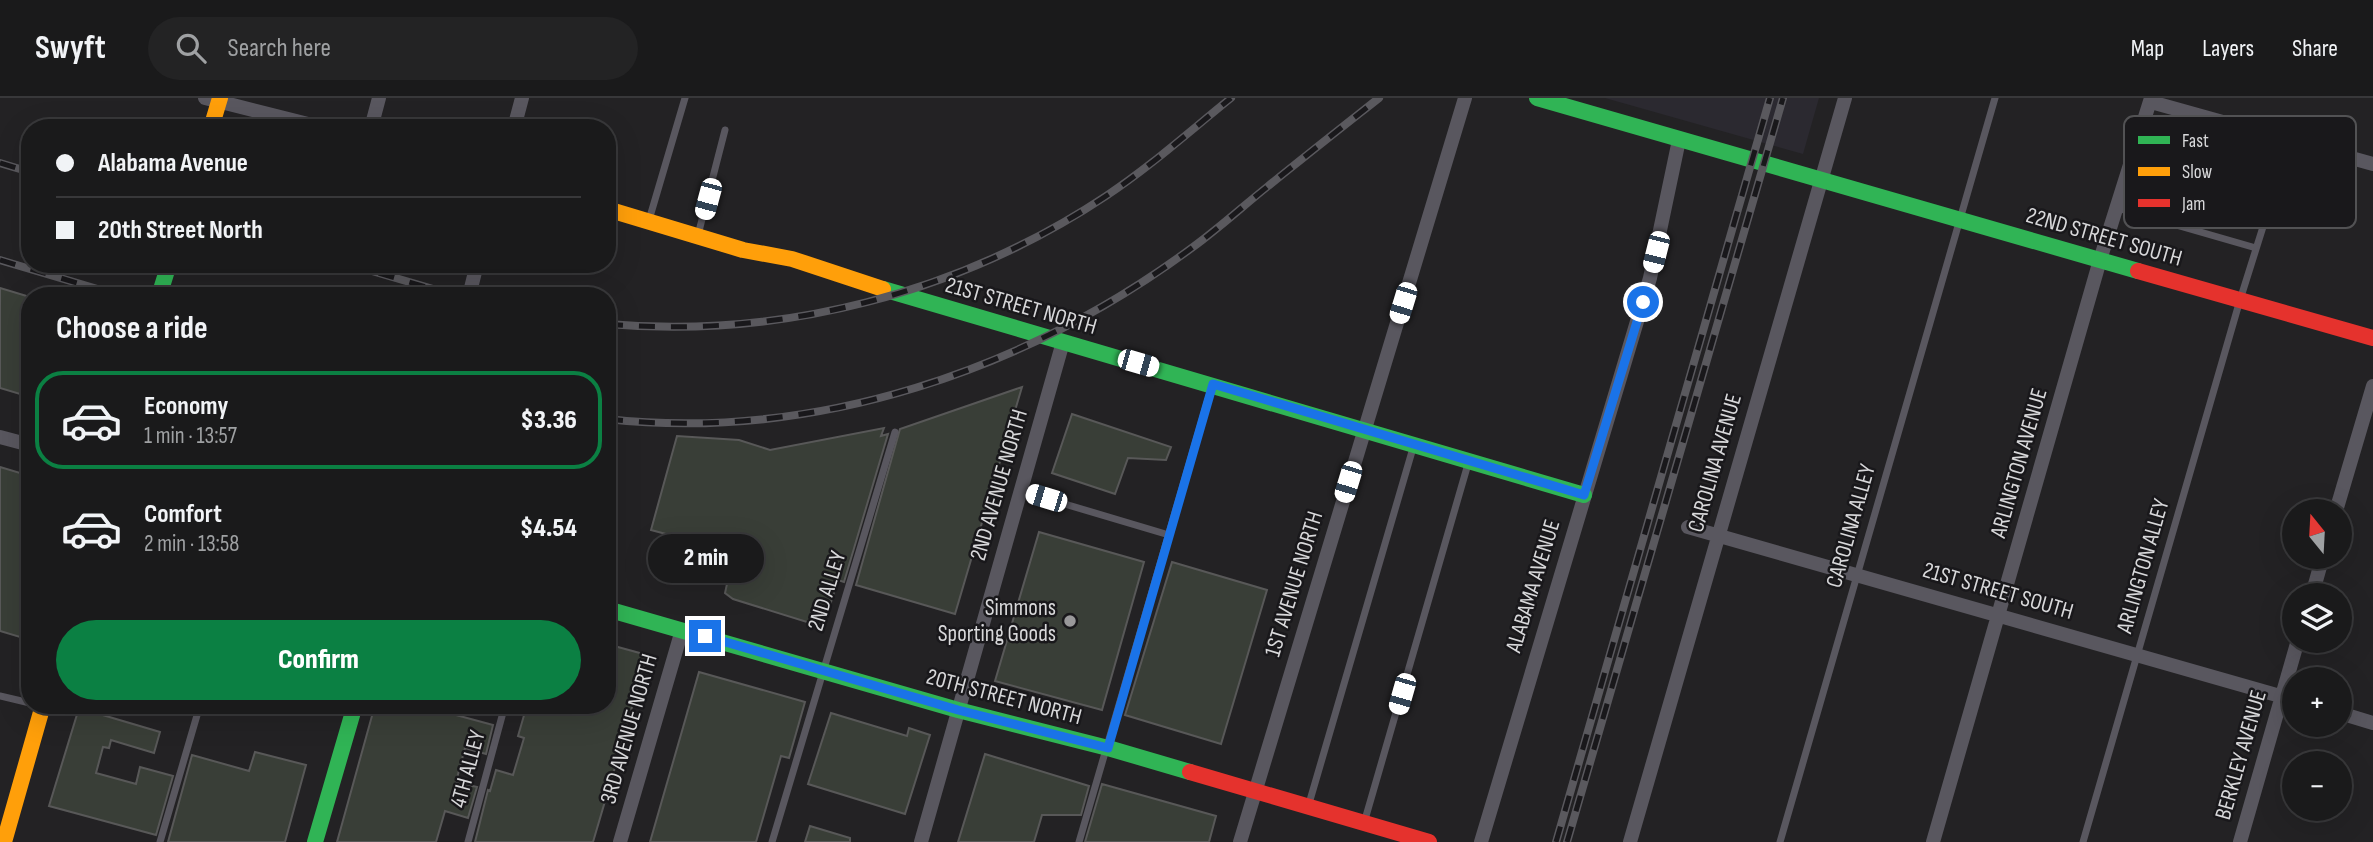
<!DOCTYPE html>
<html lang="en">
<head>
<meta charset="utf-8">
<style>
  body { margin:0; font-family:"Sofia Sans Condensed",sans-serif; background:#232324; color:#f1f3f6; height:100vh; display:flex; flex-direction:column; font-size:26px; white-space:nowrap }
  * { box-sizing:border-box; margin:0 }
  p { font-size:23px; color:#9fa1a3 }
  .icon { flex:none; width:38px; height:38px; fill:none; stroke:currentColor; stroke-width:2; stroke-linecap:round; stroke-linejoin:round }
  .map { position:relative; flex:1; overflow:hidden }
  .details { position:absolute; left:21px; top:189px; width:595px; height:427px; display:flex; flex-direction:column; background:#1a1a1b; border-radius:28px; box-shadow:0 7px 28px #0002,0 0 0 2px #38383a }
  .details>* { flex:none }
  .hud { position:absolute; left:21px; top:21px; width:595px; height:154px; border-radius:28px; box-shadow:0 7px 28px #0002,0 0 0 2px #38383a; display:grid; align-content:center; height:154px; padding:0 35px; background:#1a1a1b }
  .needle { width:46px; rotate:342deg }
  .tools { position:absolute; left:2282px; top:401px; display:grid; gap:14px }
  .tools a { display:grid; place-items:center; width:70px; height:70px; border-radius:50%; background:#1a1a1b; box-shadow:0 7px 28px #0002,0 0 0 2px #38383a; font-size:35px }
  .end { position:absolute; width:32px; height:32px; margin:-16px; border:9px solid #1a73e8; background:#fff; box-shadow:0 0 0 4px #fff }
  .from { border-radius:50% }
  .bubble { position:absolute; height:49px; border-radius:24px; background:#1a1a1b; box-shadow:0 7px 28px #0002,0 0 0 2px #38383a; font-size:23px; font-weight:800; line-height:49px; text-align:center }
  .car { position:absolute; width:21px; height:42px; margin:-21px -10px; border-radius:9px; box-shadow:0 0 5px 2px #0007; background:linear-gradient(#fff 24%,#345 0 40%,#fff 0 76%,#345 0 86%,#fff 0) }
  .hud b { display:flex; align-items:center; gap:24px; height:66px; font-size:26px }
  .hud b+b { border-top:2px solid #38383a }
  .hud i { width:18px; height:18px; background:#f1f3f6 }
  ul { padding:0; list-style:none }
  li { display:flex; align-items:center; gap:21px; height:98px; margin:0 14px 10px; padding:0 21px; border:4px solid transparent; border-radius:28px }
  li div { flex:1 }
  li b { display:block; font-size:26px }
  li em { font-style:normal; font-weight:800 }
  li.active { border-color:#0b8043 }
  li>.icon { width:63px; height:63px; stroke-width:1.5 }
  h2 { padding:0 35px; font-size:32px; line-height:84px }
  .action { display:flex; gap:14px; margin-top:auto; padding:14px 35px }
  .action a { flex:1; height:80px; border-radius:42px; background:#0b8043; color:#fff; font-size:28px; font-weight:800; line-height:80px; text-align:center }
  header { display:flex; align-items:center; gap:42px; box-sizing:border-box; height:98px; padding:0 35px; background:#1a1a1b; border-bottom:2px solid #38383a }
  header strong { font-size:33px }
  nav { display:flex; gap:38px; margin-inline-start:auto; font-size:24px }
  .search { width:490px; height:63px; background:#232324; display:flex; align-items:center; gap:18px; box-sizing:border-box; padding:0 24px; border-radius:38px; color:#9fa1a3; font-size:26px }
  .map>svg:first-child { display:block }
  .built { fill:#2b2930 }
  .building { fill:#393e37; stroke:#585858; stroke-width:2 }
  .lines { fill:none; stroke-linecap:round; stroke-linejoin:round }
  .lane { stroke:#59575f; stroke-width:7 }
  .street { stroke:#59575f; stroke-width:14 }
  .fast { stroke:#30b455; stroke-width:16 }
  .slow { stroke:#ff9f0a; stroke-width:16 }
  .jam { stroke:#e5322d; stroke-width:16 }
  .rail-casing { stroke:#5a595e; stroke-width:8 }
  .rail { stroke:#19181b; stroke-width:5; stroke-dasharray:16; stroke-linecap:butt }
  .route { stroke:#1a73e8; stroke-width:9 }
  .poi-dot { fill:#99989a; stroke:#19181b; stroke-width:2.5 }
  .labels { text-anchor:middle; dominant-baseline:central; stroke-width:5; stroke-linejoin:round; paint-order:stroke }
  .street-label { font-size:23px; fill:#d8d8da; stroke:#19181b }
  .poi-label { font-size:23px; fill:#d8d8da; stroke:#19181b; text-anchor:end }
  .key { fill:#19181b; stroke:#525254; stroke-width:2 }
  .key-label { font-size:19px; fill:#d8d8da }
</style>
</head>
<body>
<header>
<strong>Swyft</strong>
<div class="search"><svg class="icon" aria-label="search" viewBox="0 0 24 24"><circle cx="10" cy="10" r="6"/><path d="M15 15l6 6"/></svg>Search here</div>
<nav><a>Map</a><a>Layers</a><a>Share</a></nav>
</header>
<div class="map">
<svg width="2373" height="744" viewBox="0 0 2373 744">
  <rect width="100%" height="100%" fill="#232224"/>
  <path class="built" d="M1605,0H1819L1803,56Z"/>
  <path class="building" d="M0,190L30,199V299L0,290Z
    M1022,289L955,516L856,487L900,331Z
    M1072,316L1171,349L1166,362L1128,360L1115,396L1052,375Z
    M884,330L881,338L888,336L844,484L838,482L823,529L733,501L725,495L734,454L651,432L677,338L739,342L770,352Z
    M0,369L30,378V542L0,533Z
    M1039,434L1144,464L1102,612L995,583Z
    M1172,464L1267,492L1221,646L1125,617Z
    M607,546L647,557L621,647L622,668L616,666L593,744H475L488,692L490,693L496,672L513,677L524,640L518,638L527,607H607Z
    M699,574L805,604L789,660L781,658L756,744H650Z
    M375,607H419L493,627L486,656L465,650L456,684L477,689L468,720L445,713L436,744H337Z
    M79,610L160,634L154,655L111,642L109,650L103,649L96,675L136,686L140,669L173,678L156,737L49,708Z
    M831,615L907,638L909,630L930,637L905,716L808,686Z
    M255,654L306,667L285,744H168L192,657L249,673Z
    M985,656L1089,688L1081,717H1042L1034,744H958Z
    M1102,686L1216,718L1209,744H1085Z
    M810,728L850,740V744H805Z"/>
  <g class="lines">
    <path class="lane" d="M2133,61L2271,103
      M2117,110L2256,150
      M649,122L685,0
      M698,137L725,32
      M1021,393L1169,437
      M0,598L30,605
      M1308,709L1413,350
      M1364,725L1468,366
      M160,744L200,607
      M468,744L505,607
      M772,744L895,334
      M1079,744L1211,291
      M1780,744L1995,0
      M2083,744L2240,202L2290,43"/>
    <path class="street" d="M205,0L324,30
      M2151,4L2373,66
      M371,30L379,0
      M514,30L522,0
      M469,198L477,166
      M0,339L30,347
      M2336,413L2373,288
      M1688,429L2294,602
      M2312,497L2323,458
      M2340,615L2373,625
      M620,744L682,532
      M921,744L1063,244
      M1240,744L1465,0
      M1481,744L1650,180L1679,42
      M1630,744L1845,0
      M1933,744L2100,162L2151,0
      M2240,744L2298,542"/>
    <path class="fast" d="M1537,0L2138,173
      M883,191L1584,397
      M159,198L169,166
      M607,511L958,612L1108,650L1190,674
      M315,744L355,607"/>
    <path class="slow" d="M211,30L220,0
      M607,111L743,152L792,161L883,191
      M4,744L43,607"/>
    <path class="jam" d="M2138,173L2373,240
      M1190,674L1429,744"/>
    <defs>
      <path id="rail" d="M0,65L30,74
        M0,162L121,198
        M348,166L457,198
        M607,226C782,241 960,195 1106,98C1150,69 1190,33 1231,0
        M607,321C815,344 1027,272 1193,149C1219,130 1242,109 1267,89C1304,59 1341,30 1379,0
        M1556,744L1770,0
        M1567,744L1783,0"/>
    </defs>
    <use href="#rail" class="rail-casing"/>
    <use href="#rail" class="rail"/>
  </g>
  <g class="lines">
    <path class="route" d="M705,538L958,612L1108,650L1213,286L1584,397L1643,204"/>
  </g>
  <circle class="poi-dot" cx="1070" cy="523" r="7"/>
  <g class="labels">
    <g class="street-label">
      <text transform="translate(2104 139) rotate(16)">22ND STREET SOUTH</text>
      <text transform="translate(1021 208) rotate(16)">21ST STREET NORTH</text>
      <text transform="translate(1715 365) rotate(-74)">CAROLINA AVENUE</text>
      <text transform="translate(2019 365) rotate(-74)">ARLINGTON AVENUE</text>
      <text transform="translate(999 387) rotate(-74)">2ND AVENUE NORTH</text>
      <text transform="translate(1851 428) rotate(-74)">CAROLINA ALLEY</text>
      <text transform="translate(2143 468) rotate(-74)">ARLINGTON ALLEY</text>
      <text transform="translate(1294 486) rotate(-73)">1ST AVENUE NORTH</text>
      <text transform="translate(1533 488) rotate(-73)">ALABAMA AVENUE</text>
      <text transform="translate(827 493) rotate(-73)">2ND ALLEY</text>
      <text transform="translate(1998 493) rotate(16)">21ST STREET SOUTH</text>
      <text transform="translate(1004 599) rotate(15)">20TH STREET NORTH</text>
      <text transform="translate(629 631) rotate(-74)">3RD AVENUE NORTH</text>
      <text transform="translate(2241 657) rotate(-74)">BERKLEY AVENUE</text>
      <text transform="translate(468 671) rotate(-75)">4TH ALLEY</text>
    </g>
    <g class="poi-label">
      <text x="1056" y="510">Simmons<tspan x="1056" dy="26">Sporting Goods</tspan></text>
    </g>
  </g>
  <rect x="2124" y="18" width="232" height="112" rx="10" class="key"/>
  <rect x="2138" y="38" width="32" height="8" fill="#30b455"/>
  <rect x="2138" y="69" width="32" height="9" fill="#ff9f0a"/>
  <rect x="2138" y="101" width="32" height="8" fill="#e5322d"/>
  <g class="key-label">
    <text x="2182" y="49">Fast</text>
    <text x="2182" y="80">Slow</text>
    <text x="2182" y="112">Jam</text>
  </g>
</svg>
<div class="tools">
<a><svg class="needle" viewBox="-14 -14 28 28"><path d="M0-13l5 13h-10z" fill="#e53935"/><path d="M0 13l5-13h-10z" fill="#9fa1a3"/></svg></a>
<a><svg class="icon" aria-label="layers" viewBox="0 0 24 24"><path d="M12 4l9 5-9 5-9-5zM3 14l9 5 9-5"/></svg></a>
<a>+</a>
<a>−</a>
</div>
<i class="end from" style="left:1643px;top:204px"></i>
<i class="end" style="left:705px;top:538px"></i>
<div class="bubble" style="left:648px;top:436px;width:116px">2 min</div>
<i class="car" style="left:708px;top:101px;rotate:195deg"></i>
<i class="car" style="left:1656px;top:154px;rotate:194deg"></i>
<i class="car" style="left:1403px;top:205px;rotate:197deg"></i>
<i class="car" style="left:1138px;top:265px;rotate:106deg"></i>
<i class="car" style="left:1348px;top:384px;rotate:197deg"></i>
<i class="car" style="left:1046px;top:400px;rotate:287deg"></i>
<i class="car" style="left:1402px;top:596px;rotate:196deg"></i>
<div class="hud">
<b><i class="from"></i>Alabama Avenue</b>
<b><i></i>20th Street North</b>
</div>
<section class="details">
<h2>Choose a ride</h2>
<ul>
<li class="active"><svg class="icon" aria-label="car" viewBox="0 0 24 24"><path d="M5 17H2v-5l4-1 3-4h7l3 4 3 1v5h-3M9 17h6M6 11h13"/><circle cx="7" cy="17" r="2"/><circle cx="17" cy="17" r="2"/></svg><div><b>Economy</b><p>1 min · 13:57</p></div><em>$3.36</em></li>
<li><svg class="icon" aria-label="car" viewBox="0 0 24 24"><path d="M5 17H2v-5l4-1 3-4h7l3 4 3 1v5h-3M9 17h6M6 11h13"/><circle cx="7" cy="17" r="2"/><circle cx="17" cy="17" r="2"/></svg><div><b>Comfort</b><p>2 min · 13:58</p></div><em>$4.54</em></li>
</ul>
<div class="action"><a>Confirm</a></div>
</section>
</div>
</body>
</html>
